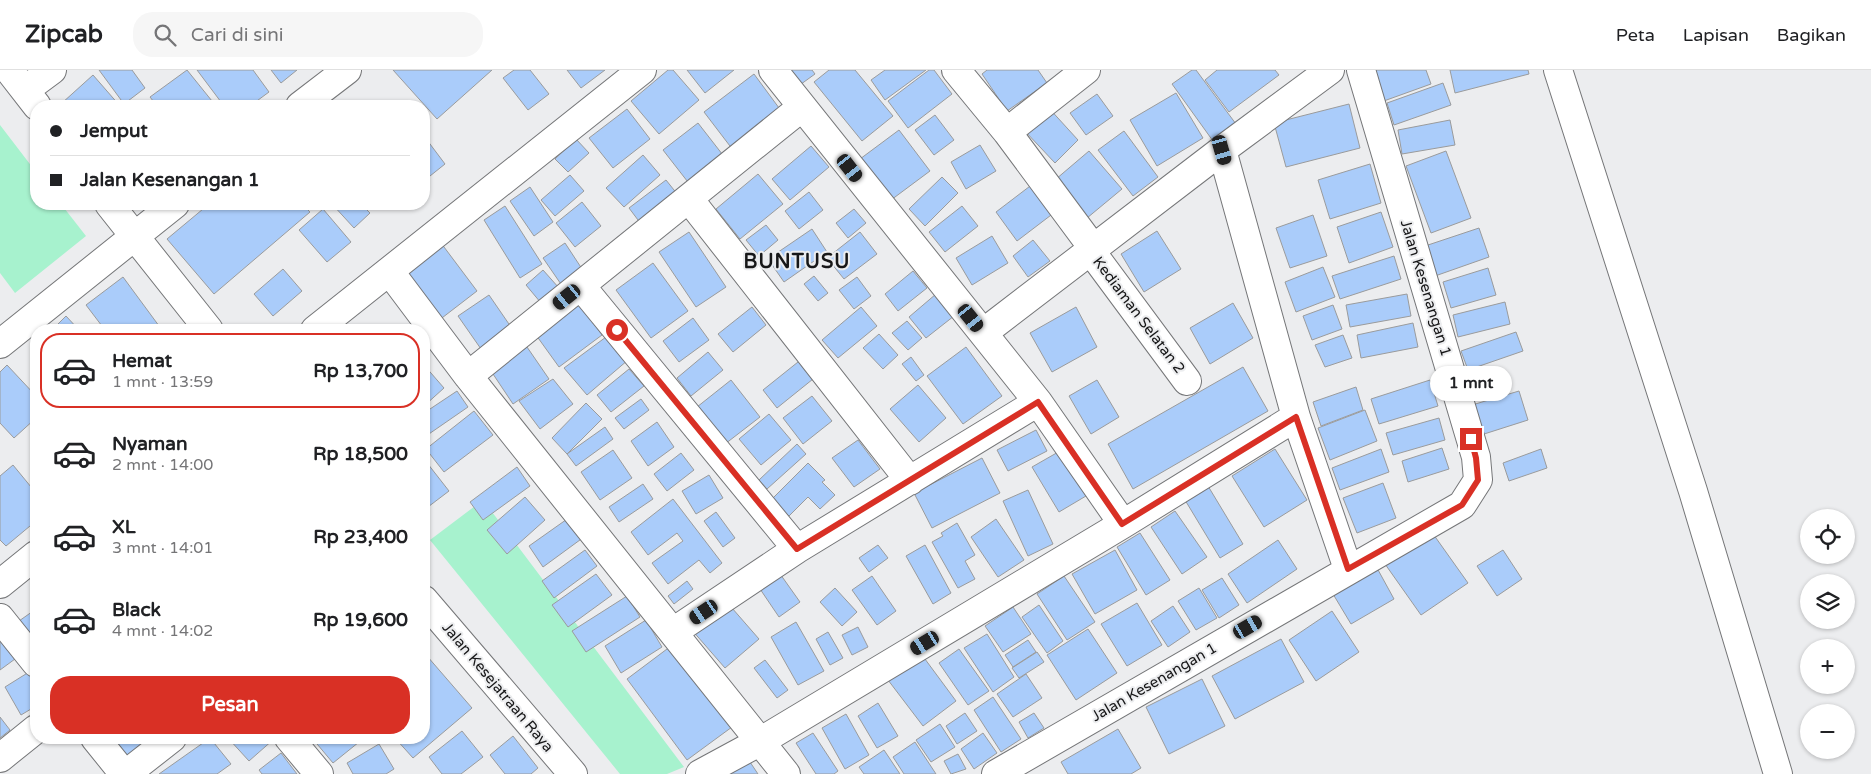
<!DOCTYPE html>
<html lang="id">
<head>
<meta charset="utf-8">
<style>
  body { margin:0; font-family:"Varela Round",sans-serif; background:#f6f6f6; color:#202124; height:100vh; display:flex; flex-direction:column; font-size:19px; white-space:nowrap }
  * { box-sizing:border-box; margin:0 }
  p { font-size:16px; color:#757577 }
  .icon { flex:none; width:28px; height:28px; fill:none; stroke:currentColor; stroke-width:2; stroke-linecap:round; stroke-linejoin:round }
  .map { position:relative; flex:1; overflow:hidden }
  .panel { position:absolute; left:30px; top:254px; width:400px; height:420px; display:flex; flex-direction:column; background:#fff; border-radius:20px; box-shadow:0 1px 4px #0004 }
  .panel>* { flex:none }
  .top-card { position:absolute; left:30px; top:30px; width:400px; height:110px; border-radius:20px; box-shadow:0 1px 4px #0004; display:grid; align-content:center; height:110px; padding:0 20px; background:#fff }
  .controls { position:absolute; left:1800px; top:439px; display:grid; gap:10px }
  .controls a { display:grid; place-items:center; width:55px; height:55px; border-radius:50%; background:#fff; box-shadow:0 1px 4px #0004; font-size:25px }
  .end { position:absolute; width:22px; height:22px; margin:-11px; border:6px solid #d93025; background:#fff; box-shadow:0 0 0 2px #fff }
  .from { border-radius:50% }
  .bubble { position:absolute; height:35px; border-radius:18px; background:#fff; box-shadow:0 1px 4px #0004; font-size:16px; font-weight:800; line-height:35px; text-align:center }
  .car { position:absolute; width:15px; height:30px; margin:-15px -8px; border-radius:6px; box-shadow:0 0 4px 1px #0007; background:linear-gradient(#222 24%,#8ab4d8 0 40%,#222 0 76%,#8ab4d8 0 86%,#222 0) }
  .top-card b { display:flex; align-items:center; gap:18px; height:48px; font-size:19px }
  .top-card b+b { border-top:1px solid #e0e0e0 }
  .top-card i { width:12px; height:12px; background:#202124 }
  ul { padding:9px 0 0; list-style:none }
  li { display:flex; align-items:center; gap:15px; height:75px; margin:0 10px 8px; padding:0 10px; border:2px solid transparent; border-radius:20px }
  li div { flex:1 }
  li b { display:block; font-size:19px }
  li em { font-style:normal; font-weight:800 }
  li.on { border-color:#d93025 }
  li>.icon { width:45px; height:45px; stroke-width:1.5 }
  .action { display:flex; gap:10px; margin-top:auto; padding:10px 20px }
  .action a { flex:1; height:58px; border-radius:20px; background:#d93025; color:#fff; font-size:20px; font-weight:800; line-height:58px; text-align:center }
  header { display:flex; align-items:center; gap:30px; box-sizing:border-box; height:70px; padding:0 25px; background:#fff; border-bottom:1px solid #e0e0e0 }
  header strong { font-size:24px }
  nav { display:flex; gap:28px; margin-inline-start:auto; font-size:18px }
  .search { width:350px; height:45px; background:#f6f6f6; display:flex; align-items:center; gap:12px; box-sizing:border-box; padding:0 18px; border-radius:20px; color:#757577; font-size:19px }
  .map>svg:first-child { display:block }
  .green { fill:#a7f2ce }
  .building { fill:#aaccfa; stroke:#9a9b9c }
  .lines { fill:none; stroke-linecap:round; stroke-linejoin:round }
  .minor-casing { stroke:#757678; stroke-width:30 }
  .minor { stroke:#fff; stroke-width:28 }
  .route { stroke:#d93025; stroke-width:6 }
  .labels { text-anchor:middle; dominant-baseline:central; stroke-width:4; stroke-linejoin:round; paint-order:stroke }
  .street-label { font-size:15px; fill:#171718; stroke:#ecedef }
  .district-label { font-size:20px; font-weight:bold; letter-spacing:1px; fill:#171718; stroke:#ecedef }
</style>
</head>
<body>
<header>
<strong>Zipcab</strong>
<div class="search"><svg class="icon" aria-label="search" viewBox="0 0 24 24"><circle cx="10" cy="10" r="6"/><path d="M15 15l6 6"/></svg>Cari di sini</div>
<nav><a>Peta</a><a>Lapisan</a><a>Bagikan</a></nav>
</header>
<div class="map">
<svg width="1871" height="704" viewBox="0 0 1871 704">
  <rect width="100%" height="100%" fill="#ecedef"/>
  <path class="green" d="M0,55L36,102V134H61L86,166L15,223L0,203Z
    M483,430L684,697L667,704H620L430,470Z"/>
  <path class="building" d="M99,0H132L145,18L124,34Z
    M187,0L216,36H157L150,27Z
    M197,0H253L269,22L250,36H224Z
    M271,0H297L281,13Z
    M393,0H492L437,49Z
    M514,0H530L549,24L528,40L503,8Z
    M567,0H605L581,18Z
    M668,0H673L699,30L659,64L631,31Z
    M687,0H734L705,23Z
    M784,0H812L815,4L797,17Z
    M829,0H855L893,46L862,71L814,12Z
    M885,0H926L885,30L871,10Z
    M929,0H934L952,24L908,58L888,31Z
    M987,0H1038L1047,13L1007,41L982,4Z
    M1192,0H1196L1236,54L1213,71L1172,14Z
    M1217,0H1275L1279,5L1229,42L1205,10Z
    M1371,0H1426L1431,14L1381,32Z
    M1450,0H1528L1529,4L1455,23Z
    M754,4L782,42L733,80L704,42Z
    M93,5L120,36H65L62,33Z
    M1443,13L1451,35L1394,55L1387,33Z
    M1176,23L1203,68L1157,96L1130,50Z
    M1097,24L1113,46L1086,65L1070,43Z
    M1349,34L1360,78L1286,97L1274,53Z
    M1047,36L1078,70L1055,93L1023,59Z
    M627,39L650,69L613,98L589,68Z
    M935,45L954,70L934,85L915,60Z
    M1450,50L1455,75L1402,84L1398,60Z
    M698,53L726,89L691,116L663,80Z
    M899,60L930,101L891,130L860,89Z
    M1124,61L1158,107L1133,126L1098,80Z
    M424,66L445,94L425,110L424,108Z
    M576,69L589,83L568,102L555,89Z
    M980,75L996,101L966,119L951,92Z
    M811,76L829,97L790,130L772,109Z
    M1089,81L1122,119L1081,153L1049,115Z
    M1446,81L1471,148L1431,163L1406,96Z
    M643,85L660,105L624,137L606,118Z
    M1370,94L1381,133L1330,149L1318,110Z
    M758,104L783,134L740,169L716,139Z
    M570,105L584,121L555,146L541,130Z
    M942,107L958,123L925,156L909,139Z
    M666,110L678,125L641,154L629,138Z
    M1038,110L1059,139L1017,171L996,142Z
    M530,117L553,152L534,166L510,131Z
    M809,122L823,140L799,159L785,141Z
    M582,132L601,156L575,177L556,153Z
    M209,134H302L310,142L214,224L167,169Z
    M332,134H361L370,143L354,158Z
    M505,136L542,194L520,208L484,150Z
    M962,136L978,156L945,182L929,162Z
    M323,139L351,172L327,192L299,160Z
    M854,139L866,153L848,168L836,153Z
    M1381,142L1393,177L1349,193L1337,157Z
    M1313,145L1327,186L1290,198L1276,158Z
    M766,155L778,170L759,186L746,170Z
    M1479,158L1489,187L1435,206L1425,176Z
    M812,159L827,182L784,212L768,189Z
    M1157,161L1181,199L1144,222L1121,184Z
    M689,162L726,217L696,237L659,182Z
    M860,162L877,184L844,209L827,188Z
    M992,166L1008,193L972,215L956,188Z
    M1033,170L1050,191L1028,207L1013,186Z
    M441,173L477,221L438,251L402,203Z
    M565,173L586,205L565,220L543,188Z
    M1394,186L1401,209L1340,229L1332,206Z
    M653,193L688,241L651,268L616,220Z
    M1323,197L1335,227L1296,242L1285,212Z
    M1488,198L1496,225L1451,238L1443,212Z
    M283,199L302,221L273,246L254,224Z
    M543,200L559,218L541,233L526,215Z
    M913,201L927,218L898,241L885,224Z
    M814,206L828,223L818,231L804,214Z
    M123,207L162,260H105L86,235Z
    M857,207L871,226L854,239L839,220Z
    M936,224L954,246L926,268L909,247Z
    M1407,224L1411,246L1350,257L1346,235Z
    M489,225L511,257L481,279L458,246Z
    M1505,232L1510,254L1458,267L1453,245Z
    M1233,233L1253,268L1210,294L1190,258Z
    M580,234L602,265L559,297L536,265Z
    M1333,235L1342,259L1312,270L1303,246Z
    M752,237L766,255L733,282L718,264Z
    M861,237L877,256L838,288L822,270Z
    M1076,237L1097,277L1052,302L1030,263Z
    M66,246L79,260H52Z
    M693,248L709,270L679,292L663,271Z
    M907,251L922,268L908,280L892,263Z
    M1413,253L1418,277L1361,288L1357,265Z
    M1516,262L1523,281L1468,300L1461,281Z
    M879,264L898,285L883,299L863,278Z
    M1343,265L1352,288L1325,297L1315,275Z
    M606,267L628,290L587,325L564,298Z
    M527,277L549,309L513,334L491,301Z
    M966,277L1002,326L963,354L927,306Z
    M708,282L723,300L691,326L677,308Z
    M911,287L924,305L916,311L902,294Z
    M803,288L818,305L777,338L763,320Z
    M7,295L36,326V348L14,368L0,353V302Z
    M424,295L444,318L424,336Z
    M1243,297L1268,341L1133,419L1108,374Z
    M629,299L644,316L611,342L597,325Z
    M553,309L573,334L540,359L519,331Z
    M731,310L760,347L725,374L697,337Z
    M1097,310L1119,347L1091,364L1069,326Z
    M1430,310L1438,336L1379,354L1371,329Z
    M918,315L946,348L919,372L890,339Z
    M1356,317L1363,340L1321,356L1313,332Z
    M457,321L468,337L426,366L424,362V343Z
    M1519,321L1528,350L1481,365L1472,335Z
    M812,326L832,351L803,374L783,348Z
    M641,329L649,340L624,359L615,348Z
    M586,333L602,349L567,384L552,368Z
    M1365,340L1377,371L1330,390L1318,358Z
    M474,341L493,365L444,402L426,379Z
    M769,344L791,370L761,395L739,369Z
    M1439,348L1445,370L1393,385L1386,363Z
    M657,352L674,377L648,396L631,371Z
    M605,357L613,369L576,396L567,384Z
    M1036,360L1047,381L1008,401L997,380Z
    M858,370L880,399L854,417L832,388Z
    M797,374L806,384L767,419L759,410Z
    M1442,378L1449,399L1408,412L1402,391Z
    M1275,379L1307,430L1264,457L1232,406Z
    M1381,379L1389,402L1340,420L1332,398Z
    M1541,379L1547,398L1509,411L1503,393Z
    M613,380L632,408L600,430L581,402Z
    M1060,381L1086,426L1059,442L1032,397Z
    M681,383L694,400L667,421L654,404Z
    M982,388L1000,423L932,458L914,423Z
    M424,389L449,421L424,440Z
    M808,393L825,410L822,412L835,425L820,439L808,427L789,446L772,429Z
    M13,395L36,423V451L6,476L0,470V406Z
    M517,397L530,416L483,450L470,432Z
    M709,405L723,428L696,444L682,421Z
    M1383,413L1396,448L1357,463L1343,428Z
    M643,414L653,429L619,452L609,437Z
    M1208,416L1243,474L1220,488L1185,430Z
    M1028,420L1053,474L1028,486L1003,431Z
    M525,427L545,450L507,484L487,460Z
    M673,429L722,493L710,503L699,490L668,514L652,493L683,471L677,463L648,485L631,462Z
    M1175,441L1207,487L1182,504L1151,457Z
    M716,442L735,468L723,477L704,451Z
    M570,447L584,467L543,497L529,476Z
    M996,449L1024,490L998,507L971,467Z
    M957,453L975,485L965,491L975,509L958,518L932,472L943,466L941,463Z
    M1431,461L1468,513L1421,545L1385,494Z
    M1140,463L1170,510L1146,525L1117,477Z
    M1278,470L1297,499L1247,533L1228,504Z
    M878,475L888,488L869,502L859,488Z
    M925,475L951,523L933,534L906,486Z
    M585,480L597,496L554,528L542,511Z
    M1115,480L1137,520L1095,544L1072,504Z
    M1503,480L1522,509L1497,526L1477,496Z
    M1377,498L1394,529L1351,554L1333,524Z
    M778,501L800,532L779,547L758,516Z
    M596,504L612,525L568,557L552,535Z
    M872,506L896,541L877,555L852,520Z
    M1064,506L1095,552L1067,570L1037,524Z
    M1222,508L1239,535L1219,548L1202,520Z
    M687,511L693,519L674,534L668,526Z
    M835,518L857,542L842,556L820,532Z
    M1199,518L1217,548L1196,560L1178,531Z
    M627,526L640,547L586,582L572,561Z
    M725,530L759,569L725,598L691,559Z
    M1137,533L1162,575L1127,596L1101,554Z
    M1039,535L1063,571L1047,583L1022,547Z
    M1173,536L1190,562L1168,577L1151,551Z
    M1013,537L1031,564L1003,582L985,556Z
    M36,539V575L19,551Z
    M1332,541L1359,582L1316,611L1289,570Z
    M646,550L662,577L621,603L605,576Z
    M796,552L824,601L798,615L771,567Z
    M858,557L868,577L852,585L842,565Z
    M1088,559L1117,603L1076,630L1047,585Z
    M828,562L843,588L830,595L816,569Z
    M987,564L1014,607L993,622L964,578Z
    M0,568L15,589L0,600Z
    M1281,569L1304,612L1235,649L1212,606Z
    M1028,570L1036,582L1013,597L1005,585Z
    M671,576L732,657L687,690L627,609Z
    M959,579L989,621L968,635L939,593Z
    M1037,582L1044,592L1019,608L1012,598Z
    M922,585L956,631L923,656L888,610Z
    M427,586L472,638L413,688L395,668H424V589Z
    M765,590L788,620L777,628L754,598Z
    M29,602L36,614V636L21,645L5,617Z
    M1026,604L1042,628L1013,647L997,624Z
    M1202,609L1225,656L1169,684L1146,637Z
    M993,627L1021,669L1001,682L974,640Z
    M878,633L898,666L877,678L858,646Z
    M965,643L977,661L957,674L946,656Z
    M1034,643L1044,658L1028,668L1019,652Z
    M846,644L869,685L845,699L822,658Z
    M0,647L10,660L0,668Z
    M940,654L955,677L931,692L916,670Z
    M1118,659L1141,698L1131,704H1068L1061,692Z
    M462,661L483,687L461,704H442L429,687Z
    M813,663L838,701L834,704H816L796,673Z
    M983,663L997,683L974,699L961,679Z
    M513,666L538,698L531,704H505L490,685Z
    M109,668H155L127,690Z
    M210,668L231,694L217,704H159Z
    M228,668H272L274,669L249,691Z
    M312,668H364L333,693Z
    M915,672L936,704H904L893,687Z
    M379,674L394,699L386,704H353L347,693Z
    M884,680L900,704H864L859,697Z
    M281,683L297,704H262L259,700Z
    M958,684L966,699L951,704L944,691Z
    M746,686L758,704H719Z"/>
  <g class="lines">
    <defs>
      <path id="minor" d="M9,0L37,36
        M773,0L1038,332L1123,454
        M956,0L1007,62L1093,178
        M1558,0L1693,421L1778,704
        M25,20L52,0
        M300,36L347,0
        M1007,62L1086,0
        M1222,80L1296,347L1348,499
        M689,129L910,411
        M109,134L209,260
        M1090,180L1187,311
        M390,202L468,306L786,704
        M581,216L797,479
        M315,260L642,0
        M983,263L1222,80L1330,0
        M0,274L175,134
        M468,306L802,37
        M0,514L36,485
        M424,530L573,704
        M0,548L36,593
        M673,562L797,479L1038,332
        M95,668L124,704
        M289,668L319,704
        M0,688L36,659
        M126,704L172,668
        M700,704L761,671L1123,454L1296,347
        M996,704L1462,435L1478,410L1476,387L1361,0"/>
    </defs>
    <use href="#minor" class="minor-casing"/>
    <use href="#minor" class="minor"/>
  </g>
  <g class="lines">
    <path class="route" d="M617,260L797,479L1038,332L1122,454L1296,347L1348,499L1462,435L1478,410L1476,388L1471,369"/>
  </g>
  <g class="labels">
    <g class="street-label">
      <text transform="translate(1426 218) rotate(73)">Jalan Kesenangan 1</text>
      <text transform="translate(1139 245) rotate(53)">Kediaman Selatan 2</text>
      <text transform="translate(1154 612) rotate(-30)">Jalan Kesenangan 1</text>
      <text transform="translate(498 617) rotate(50)">Jalan Kesejatraan Raya</text>
    </g>
    <g class="district-label">
      <text x="797" y="192">BUNTUSU</text>
    </g>
  </g>
</svg>
<div class="controls">
<a><svg class="icon" aria-label="locate" viewBox="0 0 24 24"><circle cx="12" cy="12" r="6"/><path d="M12 2v4M12 18v4M2 12h4M18 12h4"/></svg></a>
<a><svg class="icon" aria-label="layers" viewBox="0 0 24 24"><path d="M12 4l9 5-9 5-9-5zM3 14l9 5 9-5"/></svg></a>
<a>+</a>
<a>−</a>
</div>
<i class="end from" style="left:617px;top:260px"></i>
<i class="end" style="left:1471px;top:369px"></i>
<div class="bubble" style="left:1430px;top:296px;width:82px">1 mnt</div>
<i class="car" style="left:1222px;top:80px;rotate:164deg"></i>
<i class="car" style="left:850px;top:98px;rotate:142deg"></i>
<i class="car" style="left:567px;top:227px;rotate:231deg"></i>
<i class="car" style="left:971px;top:248px;rotate:141deg"></i>
<i class="car" style="left:704px;top:542px;rotate:236deg"></i>
<i class="car" style="left:1248px;top:557px;rotate:60deg"></i>
<i class="car" style="left:925px;top:573px;rotate:239deg"></i>
<div class="top-card">
<b><i class="from"></i>Jemput</b>
<b><i></i>Jalan Kesenangan 1</b>
</div>
<section class="panel">
<ul>
<li class="on"><svg class="icon" aria-label="car" viewBox="0 0 24 24"><path d="M5 17H2v-5l4-1 3-4h7l3 4 3 1v5h-3M9 17h6M6 11h13"/><circle cx="7" cy="17" r="2"/><circle cx="17" cy="17" r="2"/></svg><div><b>Hemat</b><p>1 mnt · 13:59</p></div><em>Rp 13,700</em></li>
<li><svg class="icon" aria-label="car" viewBox="0 0 24 24"><path d="M5 17H2v-5l4-1 3-4h7l3 4 3 1v5h-3M9 17h6M6 11h13"/><circle cx="7" cy="17" r="2"/><circle cx="17" cy="17" r="2"/></svg><div><b>Nyaman</b><p>2 mnt · 14:00</p></div><em>Rp 18,500</em></li>
<li><svg class="icon" aria-label="car" viewBox="0 0 24 24"><path d="M5 17H2v-5l4-1 3-4h7l3 4 3 1v5h-3M9 17h6M6 11h13"/><circle cx="7" cy="17" r="2"/><circle cx="17" cy="17" r="2"/></svg><div><b>XL</b><p>3 mnt · 14:01</p></div><em>Rp 23,400</em></li>
<li><svg class="icon" aria-label="car" viewBox="0 0 24 24"><path d="M5 17H2v-5l4-1 3-4h7l3 4 3 1v5h-3M9 17h6M6 11h13"/><circle cx="7" cy="17" r="2"/><circle cx="17" cy="17" r="2"/></svg><div><b>Black</b><p>4 mnt · 14:02</p></div><em>Rp 19,600</em></li>
</ul>
<div class="action"><a>Pesan</a></div>
</section>
</div>
</body>
</html>
